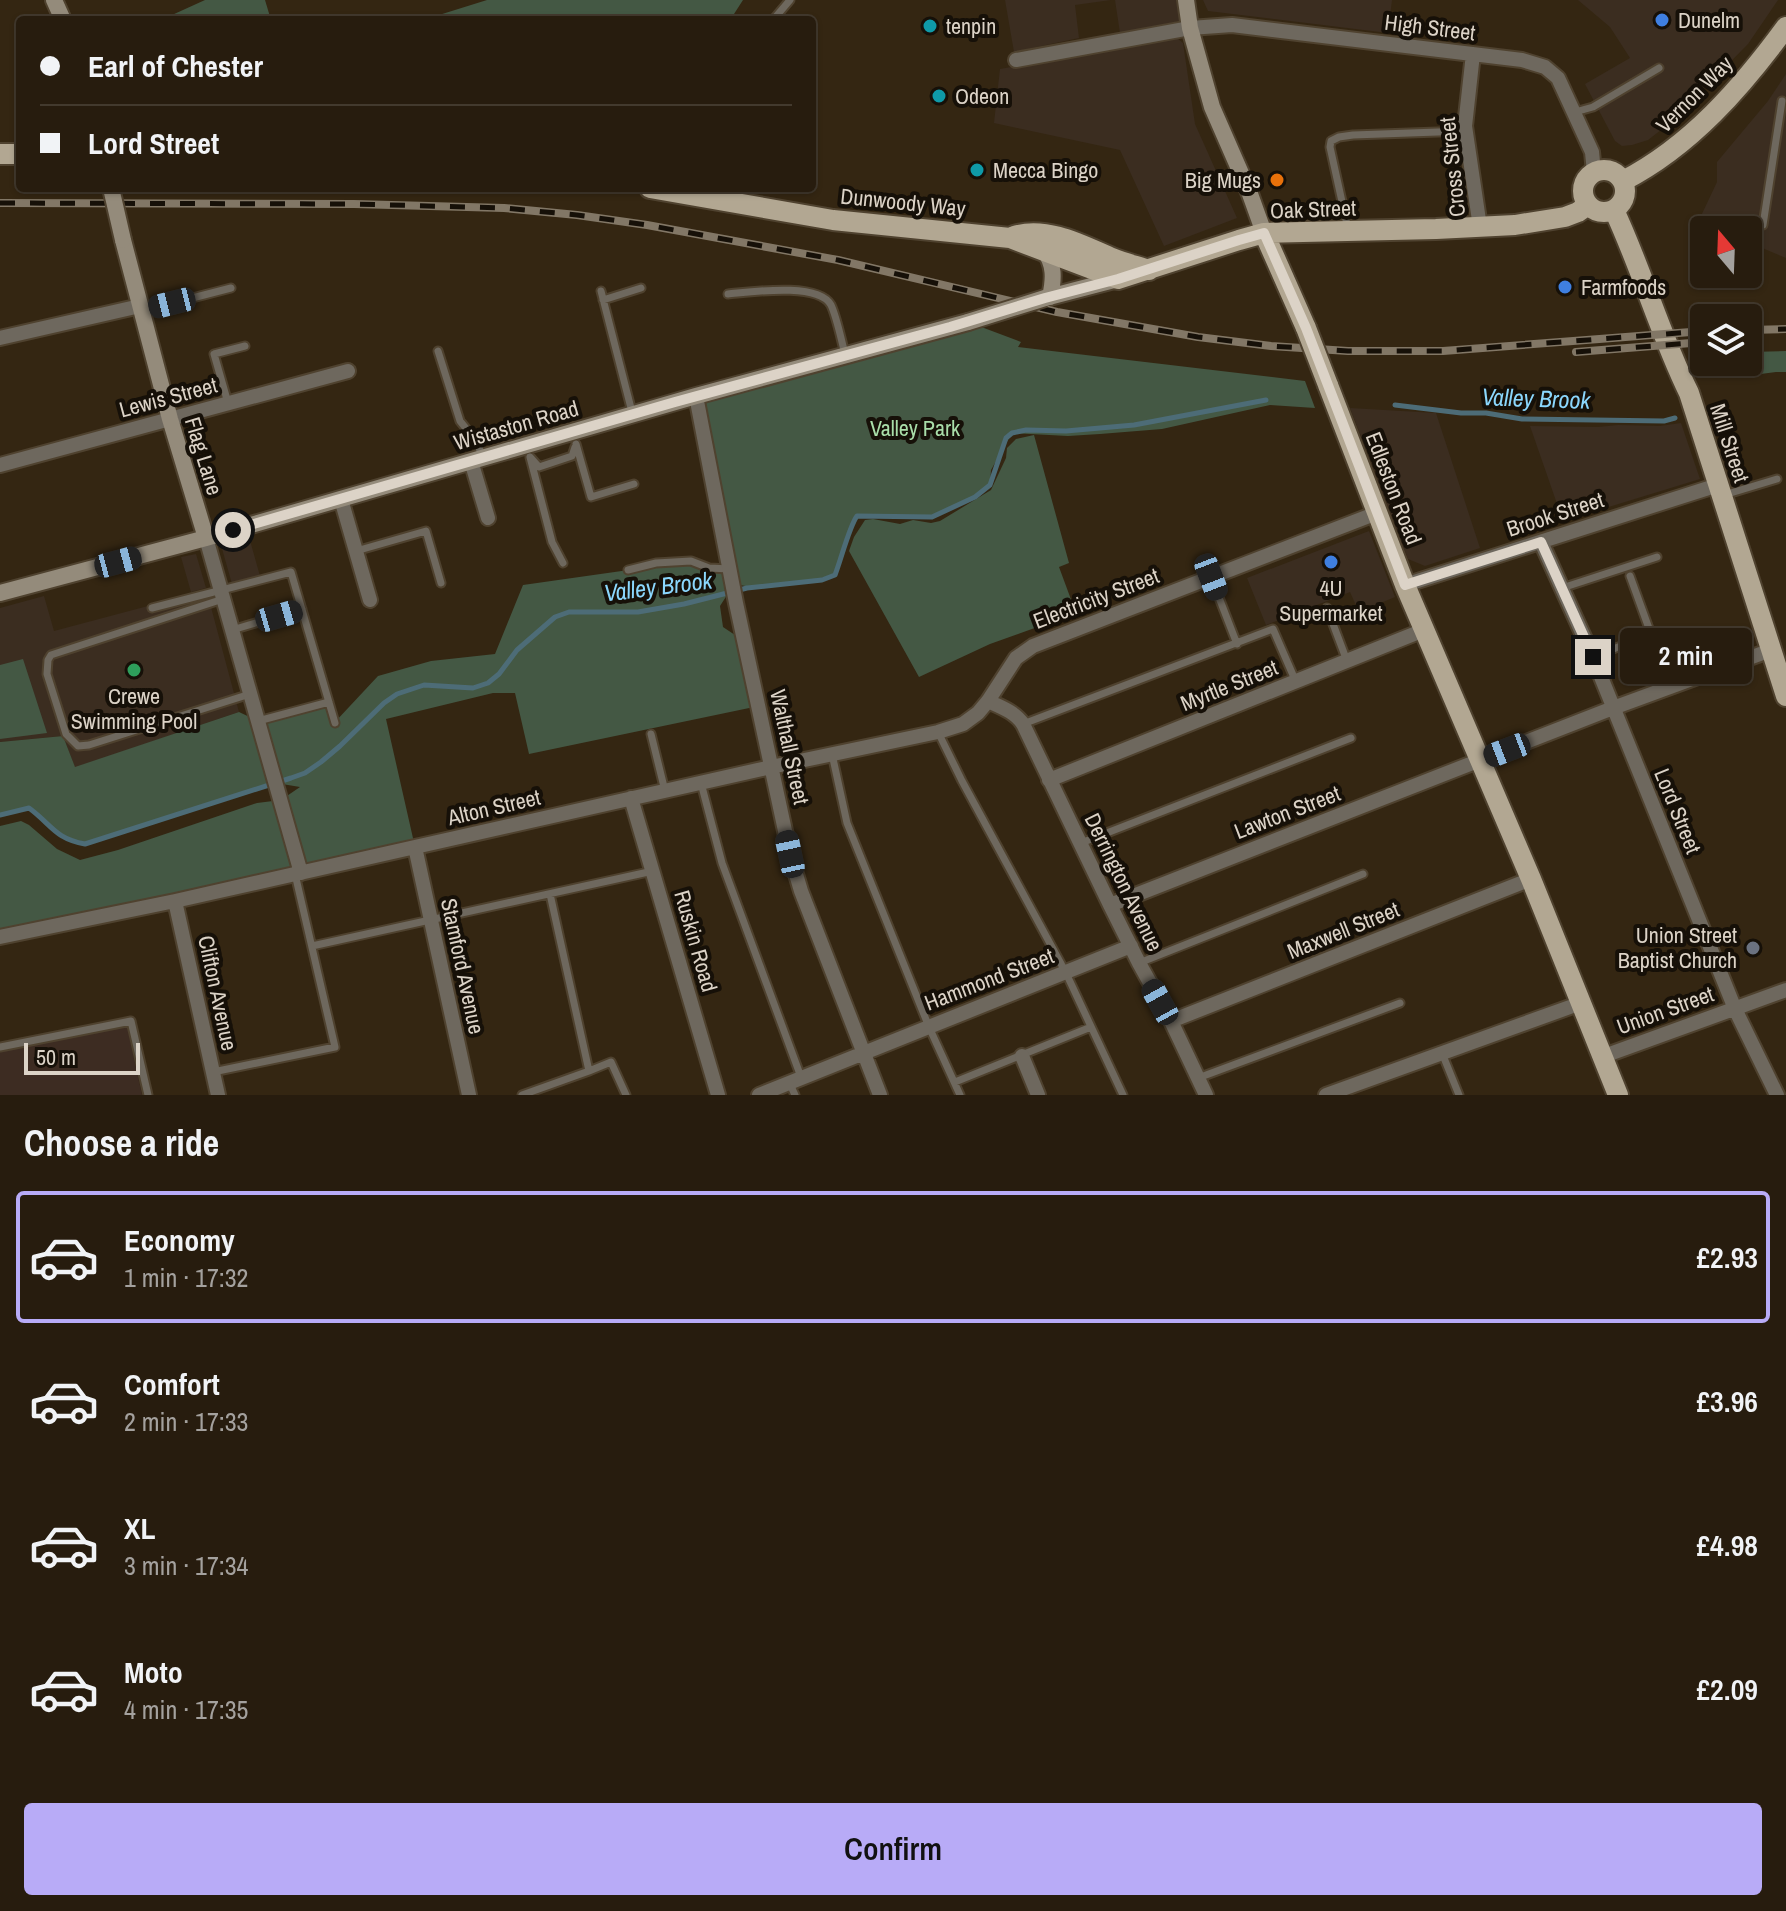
<!DOCTYPE html>
<html lang="en">
<head>
<meta charset="utf-8">
<style>
  body { margin:0; font-family:"Archivo Narrow",sans-serif; background:#33291c; color:#f1f3f6; height:100vh; display:flex; flex-direction:column; font-size:30px; white-space:nowrap }
  * { box-sizing:border-box; margin:0 }
  p { font-size:26px; color:#a4a19e }
  .icon { flex:none; width:44px; height:44px; fill:none; stroke:currentColor; stroke-width:2; stroke-linecap:round; stroke-linejoin:round }
  .map { position:relative; height:1095px; overflow:hidden }
  .panel { display:flex; flex-direction:column; background:#271c0e; flex:1 }
  .panel>* { flex:none }
  .hud { position:absolute; left:16px; top:16px; width:800px; height:176px; border-radius:8px; box-shadow:0 2px 6px #0004,0 0 0 2px #433a2e; display:grid; align-content:center; height:176px; padding:0 24px; background:#271c0e }
  .needle { width:52px; rotate:341deg }
  .fabs { position:absolute; left:1690px; top:216px; display:grid; gap:16px }
  .fabs a { display:grid; place-items:center; width:72px; height:72px; border-radius:8px; background:#271c0e; box-shadow:0 2px 6px #0004,0 0 0 2px #433a2e; font-size:40px }
  .scale { position:absolute; left:24px; bottom:20px; width:116px; box-sizing:border-box; padding-left:8px; border:4px solid #dcd3c7; border-top:0; font-size:22px; line-height:28px; white-space:nowrap; color:#dcd3c7; -webkit-text-stroke:6px #161008; paint-order:stroke }
  .end { position:absolute; width:36px; height:36px; margin:-18px; border:10px solid #dcd3c7; background:#111; box-shadow:0 0 0 4px #111 }
  .from { border-radius:50% }
  .bubble { position:absolute; height:56px; border-radius:8px; background:#271c0e; box-shadow:0 2px 6px #0004,0 0 0 2px #433a2e; font-size:26px; font-weight:600; line-height:56px; text-align:center }
  .car { position:absolute; width:24px; height:48px; margin:-24px -12px; border-radius:10px; box-shadow:0 0 6px 2px #0007; background:linear-gradient(#222 24%,#8ab4d8 0 40%,#222 0 76%,#8ab4d8 0 86%,#222 0) }
  .hud b { display:flex; align-items:center; gap:28px; height:76px; font-size:30px }
  .hud b+b { border-top:2px solid #433a2e }
  .hud i { width:20px; height:20px; background:#f1f3f6 }
  ul { padding:0; list-style:none }
  li { display:flex; align-items:center; gap:24px; height:132px; margin:0 16px 12px; padding:0 8px; border:4px solid transparent; border-radius:8px }
  li div { flex:1 }
  li b { display:block; font-size:30px }
  li em { font-style:normal; font-weight:600 }
  li.current { border-color:#b8abf7 }
  li>.icon { width:72px; height:72px; stroke-width:1.5 }
  h2 { padding:0 24px; font-size:36px; line-height:96px }
  .button { display:flex; gap:16px; margin-top:auto; padding:16px 24px }
  .button a { flex:1; height:92px; border-radius:8px; background:#b8abf7; color:#111; font-size:32px; font-weight:600; line-height:92px; text-align:center }
  .map>svg:first-child { display:block }
  .commercial { fill:#3b2d20 }
  .education { fill:#3d2c22 }
  .green { fill:#445844 }
  .lines { fill:none; stroke-linecap:round; stroke-linejoin:round }
  .stream { stroke:#4d6c77; stroke-width:5 }
  .lane-casing { stroke:#4f422f; stroke-width:11 }
  .street-casing { stroke:#4f422f; stroke-width:18 }
  .secondary-casing { stroke:#4f422f; stroke-width:20 }
  .primary-casing { stroke:#4f422f; stroke-width:24 }
  .lane { stroke:#6e685e; stroke-width:7 }
  .street { stroke:#6e685e; stroke-width:14 }
  .secondary { stroke:#948b7b; stroke-width:16 }
  .primary { stroke:#b2a792; stroke-width:20 }
  .rail-casing { stroke:#827766; stroke-width:8 }
  .rail { stroke:#161008; stroke-width:5; stroke-dasharray:15; stroke-linecap:butt }
  .secondary-bridge-casing { stroke:#4f422f; stroke-width:20; stroke-linecap:butt }
  .primary-bridge-casing { stroke:#4f422f; stroke-width:24; stroke-linecap:butt }
  .secondary-bridge { stroke:#948b7b; stroke-width:16 }
  .primary-bridge { stroke:#b2a792; stroke-width:20 }
  .route { stroke:#dcd3c7; stroke-width:10 }
  .shop-dot { fill:#3f7fe0; stroke:#161008; stroke-width:3 }
  .culture-dot { fill:#0f9aa8; stroke:#161008; stroke-width:3 }
  .food-dot { fill:#e8710a; stroke:#161008; stroke-width:3 }
  .leisure-dot { fill:#2e9e5b; stroke:#161008; stroke-width:3 }
  .worship-dot { fill:#6b7280; stroke:#161008; stroke-width:3 }
  .labels { text-anchor:middle; dominant-baseline:central; stroke-width:8; stroke-linejoin:round; paint-order:stroke }
  .poi-label { font-size:22px; fill:#dcd3c7; stroke:#161008; text-anchor:start }
  .street-label { font-size:22px; fill:#dcd3c7; stroke:#161008 }
  .park-label { font-size:22px; fill:#a9dea9; stroke:#161008 }
  .water-label { font-size:24px; font-style:italic; fill:#8bd7fd; stroke:#161008 }
</style>
</head>
<body>
<div class="map">
<svg width="1786" height="1095" viewBox="0 0 1786 1095">
  <rect width="100%" height="100%" fill="#342612"/>
  <path class="commercial" d="M1005,0H1111L1075,5L1079,38L1014,52Z
    M1115,0H1176L1180,21L1120,33Z
    M1203,0H1392L1388,33L1208,11Z
    M1578,0H1778L1748,44L1670,123L1648,140L1632,145L1622,146L1615,141L1585,84L1630,58L1610,27Z
    M1177,38L1183,43L1195,124L1237,218L1164,246L1120,150L994,123L1000,69Z
    M1786,74V258L1748,242V230H1725L1700,218L1717,182V162L1768,101Z
    M1350,408L1436,413L1480,548L1425,566L1408,559Z
    M1681,423L1700,479L1563,521L1530,426L1598,427L1618,425L1660,426Z
    M1369,531L1395,597L1359,612L1350,592L1266,625L1247,578Z
    M249,537L260,576L232,584L221,545Z
    M196,554L206,588L191,592L181,557Z
    M44,596L54,631L148,606L150,613L208,596L239,712L75,768L63,736L0,742V608Z"/>
  <path class="education" d="M127,1026L142,1095H0V1052Z"/>
  <path class="green" d="M205,0H265L271,20H161Z
    M487,0H743L734,14V20H423Z
    M968,322L1021,342L1018,347L1305,381L1315,408L1270,405L1162,429L1100,434L1068,436L1012,433L991,470L990,485L975,497L932,517L857,516C849,527 841,560 835,575C803,581 764,594 733,583L729,592L720,606L723,627L744,641L754,707L529,754L515,693H493L386,719L415,847L0,937V826L21,821L29,825L57,849L80,860L118,850L257,803L281,800L300,787L276,783L85,844C54,838 53,825 29,808L0,815V742L63,736L75,767L239,712L258,721L329,702L335,722L378,676L431,661L495,654L523,585L685,562L730,569L696,396Z
    M1786,351V372H1776L1753,375L1748,361V352Z
    M1034,435L1069,563L1059,567L1076,613L990,644L919,677L849,551L854,537L865,520L873,519L900,524L913,520L931,523L940,521L991,490L1006,458L1007,448L1016,439Z
    M23,659L47,733L0,739V665Z"/>
  <g class="lines">
    <path class="stream" d="M1395,405L1461,413H1486L1522,419L1664,421L1675,418
      M0,815L29,808C52,825 54,838 85,844L291,778L305,773L321,762L340,746L384,703L397,694L424,685L473,688L488,683L499,674L517,650L555,617L569,612H638L684,604L747,588L822,580L835,575C841,560 849,527 857,516L932,517L975,497L990,485L1006,438L1012,433L1026,430L1066,431L1134,425L1266,400"/>
    <defs>
      <path id="lane" d="M773,20L790,0
        M1575,112L1593,107L1659,68
        M1763,225L1782,101
        M1348,229L1330,147L1331,141L1339,137L1353,135L1466,131
        M601,291L632,412
        M728,294C751,292 818,282 831,305C837,318 841,339 845,354
        M603,300L641,288
        M142,311L231,288
        M438,351L460,421L477,442L482,456
        M228,403L214,354L245,346
        M576,444L591,497L634,484
        M530,457L552,542L563,563
        M531,458L539,467L572,456L575,447
        M1724,495L1777,479
        M356,551L426,531L441,583
        M628,570L656,563L691,561L709,568L730,569
        M1211,577L1237,644
        M1562,588L1657,557
        M223,599L57,653L51,655L48,660L47,674L66,734L78,746L89,745L250,694
        M152,608L291,572L335,723
        M1327,608L1347,661
        M232,630L302,609
        M1593,657L1651,634L1630,576
        M258,721L329,702
        M1023,724L1273,629L1296,682
        M938,732L962,781L1066,973L1123,1095
        M651,734L665,791
        M832,754L847,823L929,1027L960,1095
        M701,783L722,863L801,1077
        M1081,843L1351,738
        M312,946L653,871
        M1139,963L1363,874
        M0,1047L131,1021L148,1095
        M1442,1053L1459,1095
        M589,1071L611,1062L626,1095
        M213,1072L335,1047L295,874
        M1198,1078L1400,1003
        M789,1082L795,1095
        M955,1082L1091,1027
        M522,1095L589,1071L550,894"/>
      <path id="street" d="M1473,54L1465,126L1480,227
        M1016,60L1190,28L1232,25L1522,60L1545,67L1558,78L1592,152L1594,172
        M0,338L140,306
        M696,396L736,603L790,854L801,891L880,1095
        M471,461L488,518
        M0,465L348,371
        M341,499L370,600
        M206,538L301,873
        M1541,542L1593,657L1735,1009L1777,1095
        M1405,585L1718,485
        M988,701C1001,707 1015,712 1023,724L1110,905L1139,963L1171,1021L1206,1095
        M1049,780L1424,630
        M631,798L718,1095
        M415,847L469,1095
        M175,901L218,1095
        M1110,905L1613,708L1771,650
        M0,937L175,901L771,767L938,732L963,724L978,713L988,701L1016,658L1033,646L1377,513
        M1171,1021L1531,879
        M1022,1056L1038,1095
        M1604,1056L1786,990
        M759,1095L1131,946
        M1326,1095L1581,1003"/>
      <path id="secondary" d="M54,0L63,20
        M1186,0L1190,28L1212,107L1250,194L1264,233
        M123,240L170,419L206,538
        M1043,249C1055,264 1054,279 1050,297
        M1045,298L1118,279
        M0,593L206,538L696,396L968,322"/>
      <path id="primary" d="M0,154H20
        M1583 191a21 21 0 1 1 42 0a21 21 0 1 1-42 0Z
        M1623,181C1691,146 1742,87 1786,27
        M650,188L833,220L1010,238L1118,279L1239,240L1264,233L1436,229L1515,225L1565,217L1578,212L1588,205
        M1614,210C1642,270 1660,334 1689,393L1786,696
        M1264,233L1306,328
        M1014,236C1047,226 1082,245 1112,258C1124,263 1137,266 1149,270
        M1328,385L1405,585L1531,879L1618,1095"/>
    </defs>
    <use href="#lane" class="lane-casing"/>
    <use href="#street" class="street-casing"/>
    <use href="#secondary" class="secondary-casing"/>
    <use href="#primary" class="primary-casing"/>
    <use href="#lane" class="lane"/>
    <use href="#street" class="street"/>
    <use href="#secondary" class="secondary"/>
    <use href="#primary" class="primary"/>
    <defs>
      <path id="rail" d="M0,203L354,204L504,208L577,215L647,225L838,260L1057,312L1198,337L1271,346L1348,351H1443L1704,331
        M1748,330L1786,329
        M1576,352L1704,342"/>
    </defs>
    <use href="#rail" class="rail-casing"/>
    <use href="#rail" class="rail"/>
    <defs>
      <path id="secondary-bridge" d="M111,188L123,240
        M968,322L1045,298"/>
      <path id="primary-bridge" d="M1306,328L1328,385"/>
    </defs>
    <use href="#secondary-bridge" class="secondary-bridge-casing"/>
    <use href="#primary-bridge" class="primary-bridge-casing"/>
    <use href="#secondary-bridge" class="secondary-bridge"/>
    <use href="#primary-bridge" class="primary-bridge"/>
  </g>
  <g class="lines">
    <path class="route" d="M233,530L675,402L950,327L1045,298L1118,279L1239,240L1264,233L1306,328L1405,585L1541,542L1593,657"/>
  </g>
  <g class="shop-dot">
    <circle cx="1662" cy="20" r="8"/>
    <circle cx="1565" cy="287" r="8"/>
    <circle cx="1331" cy="562" r="8"/>
  </g>
  <g class="culture-dot">
    <circle cx="930" cy="26" r="8"/>
    <circle cx="939" cy="96" r="8"/>
    <circle cx="977" cy="170" r="8"/>
  </g>
  <circle class="food-dot" cx="1277" cy="180" r="8"/>
  <circle class="leisure-dot" cx="134" cy="670" r="8"/>
  <circle class="worship-dot" cx="1753" cy="948" r="8"/>
  <g class="labels">
    <g class="poi-label">
      <text x="1678" y="20">Dunelm</text>
      <text x="946" y="26">tenpin</text>
      <text x="955" y="96">Odeon</text>
      <text x="993" y="170">Mecca Bingo</text>
      <text x="1261" y="180" text-anchor="end">Big Mugs</text>
      <text x="1581" y="287">Farmfoods</text>
      <text x="1331" y="588" text-anchor="middle">4U<tspan x="1331" dy="25">Supermarket</tspan></text>
      <text x="134" y="696" text-anchor="middle">Crewe<tspan x="134" dy="25">Swimming Pool</tspan></text>
      <text x="1737" y="935" text-anchor="end">Union Street<tspan x="1737" dy="25">Baptist Church</tspan></text>
    </g>
    <g class="street-label">
      <text transform="translate(1430 27) rotate(7)">High Street</text>
      <text transform="translate(1694 94) rotate(-45)">Vernon Way</text>
      <text transform="translate(1452 167) rotate(-96)">Cross Street</text>
      <text transform="translate(903 202) rotate(6)">Dunwoody Way</text>
      <text transform="translate(1313 209) rotate(-2)">Oak Street</text>
      <text transform="translate(168 397) rotate(-15)">Lewis Street</text>
      <text transform="translate(516 425) rotate(-16)">Wistaston Road</text>
      <text transform="translate(1730 443) rotate(72)">Mill Street</text>
      <text transform="translate(204 456) rotate(73)">Flag Lane</text>
      <text transform="translate(1394 488) rotate(69)">Edleston Road</text>
      <text transform="translate(1555 514) rotate(-18)">Brook Street</text>
      <text transform="translate(1096 598) rotate(-21)">Electricity Street</text>
      <text transform="translate(1229 685) rotate(-22)">Myrtle Street</text>
      <text transform="translate(790 747) rotate(78)">Walthall Street</text>
      <text transform="translate(494 807) rotate(-13)">Alton Street</text>
      <text transform="translate(1678 811) rotate(68)">Lord Street</text>
      <text transform="translate(1287 812) rotate(-21)">Lawton Street</text>
      <text transform="translate(1124 882) rotate(64)">Derrington Avenue</text>
      <text transform="translate(1343 930) rotate(-22)">Maxwell Street</text>
      <text transform="translate(696 941) rotate(74)">Ruskin Road</text>
      <text transform="translate(463 966) rotate(78)">Stamford Avenue</text>
      <text transform="translate(989 979) rotate(-21)">Hammond Street</text>
      <text transform="translate(218 993) rotate(78)">Clifton Avenue</text>
      <text transform="translate(1665 1010) rotate(-20)">Union Street</text>
    </g>
    <g class="park-label">
      <text x="915" y="428">Valley Park</text>
    </g>
    <g class="water-label">
      <text transform="translate(1536 398) rotate(2)">Valley Brook</text>
      <text transform="translate(658 586) rotate(-7)">Valley Brook</text>
    </g>
  </g>
</svg>
<div class="fabs">
<a><svg class="needle" viewBox="-14 -14 28 28"><path d="M0-13l5 13h-10z" fill="#e53935"/><path d="M0 13l5-13h-10z" fill="#a4a19e"/></svg></a>
<a><svg class="icon" aria-label="layers" viewBox="0 0 24 24"><path d="M12 4l9 5-9 5-9-5zM3 14l9 5 9-5"/></svg></a>
</div>
<div class="scale">50 m</div>
<i class="end from" style="left:233px;top:530px"></i>
<i class="end" style="left:1593px;top:657px"></i>
<div class="bubble" style="left:1620px;top:628px;width:132px">2 min</div>
<i class="car" style="left:172px;top:303px;rotate:256deg"></i>
<i class="car" style="left:118px;top:562px;rotate:75deg"></i>
<i class="car" style="left:1211px;top:577px;rotate:159deg"></i>
<i class="car" style="left:279px;top:616px;rotate:74deg"></i>
<i class="car" style="left:1507px;top:750px;rotate:249deg"></i>
<i class="car" style="left:790px;top:854px;rotate:348deg"></i>
<i class="car" style="left:1160px;top:1002px;rotate:331deg"></i>
<div class="hud">
<b><i class="from"></i>Earl of Chester</b>
<b><i></i>Lord Street</b>
</div>
</div>
<section class="panel">
<h2>Choose a ride</h2>
<ul>
<li class="current"><svg class="icon" aria-label="car" viewBox="0 0 24 24"><path d="M5 17H2v-5l4-1 3-4h7l3 4 3 1v5h-3M9 17h6M6 11h13"/><circle cx="7" cy="17" r="2"/><circle cx="17" cy="17" r="2"/></svg><div><b>Economy</b><p>1 min · 17:32</p></div><em>£2.93</em></li>
<li><svg class="icon" aria-label="car" viewBox="0 0 24 24"><path d="M5 17H2v-5l4-1 3-4h7l3 4 3 1v5h-3M9 17h6M6 11h13"/><circle cx="7" cy="17" r="2"/><circle cx="17" cy="17" r="2"/></svg><div><b>Comfort</b><p>2 min · 17:33</p></div><em>£3.96</em></li>
<li><svg class="icon" aria-label="car" viewBox="0 0 24 24"><path d="M5 17H2v-5l4-1 3-4h7l3 4 3 1v5h-3M9 17h6M6 11h13"/><circle cx="7" cy="17" r="2"/><circle cx="17" cy="17" r="2"/></svg><div><b>XL</b><p>3 min · 17:34</p></div><em>£4.98</em></li>
<li><svg class="icon" aria-label="car" viewBox="0 0 24 24"><path d="M5 17H2v-5l4-1 3-4h7l3 4 3 1v5h-3M9 17h6M6 11h13"/><circle cx="7" cy="17" r="2"/><circle cx="17" cy="17" r="2"/></svg><div><b>Moto</b><p>4 min · 17:35</p></div><em>£2.09</em></li>
</ul>
<div class="button"><a>Confirm</a></div>
</section>
</body>
</html>
